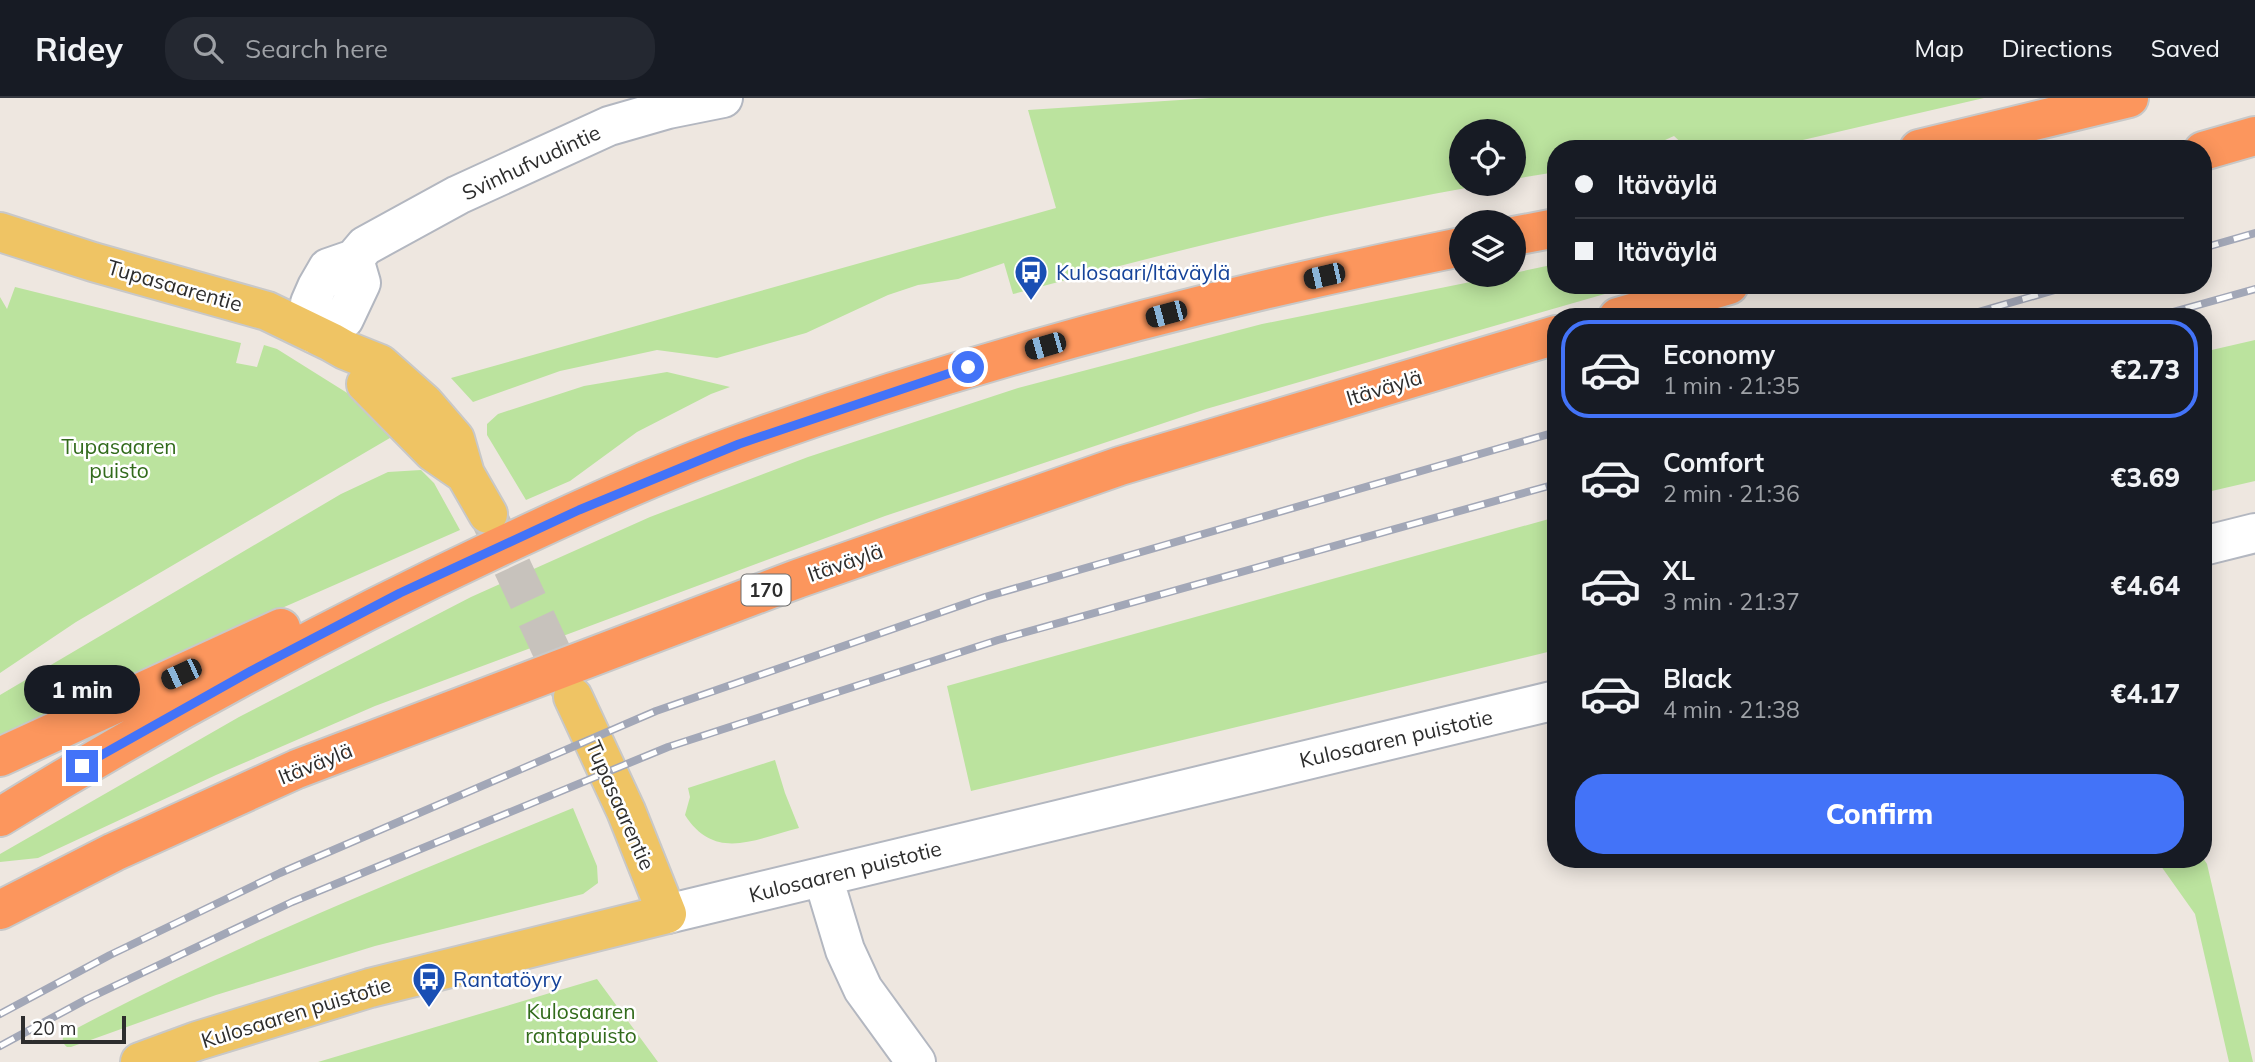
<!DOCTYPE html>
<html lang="en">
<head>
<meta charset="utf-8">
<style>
  body { margin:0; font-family:Mulish,sans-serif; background:#242831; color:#f1f3f6; height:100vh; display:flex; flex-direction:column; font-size:26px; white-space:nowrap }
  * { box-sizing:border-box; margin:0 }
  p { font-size:23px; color:#9ea1a6 }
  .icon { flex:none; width:38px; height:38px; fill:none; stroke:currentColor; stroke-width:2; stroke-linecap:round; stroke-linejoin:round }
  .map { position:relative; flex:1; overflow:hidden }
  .sheet { position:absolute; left:1547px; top:210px; width:665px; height:560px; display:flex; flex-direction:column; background:#171b24; border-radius:28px; box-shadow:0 4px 18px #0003 }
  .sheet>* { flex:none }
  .hud { position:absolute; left:1547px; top:42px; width:665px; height:154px; border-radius:28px; box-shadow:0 4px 18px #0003; display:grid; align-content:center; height:154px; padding:0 28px; background:#171b24 }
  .tools { position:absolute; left:1449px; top:21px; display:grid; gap:14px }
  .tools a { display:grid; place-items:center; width:77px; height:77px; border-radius:50%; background:#171b24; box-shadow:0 4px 18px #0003; font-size:35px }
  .scale { position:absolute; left:21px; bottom:18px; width:105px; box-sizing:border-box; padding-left:7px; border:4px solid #2d2d2d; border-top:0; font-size:19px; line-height:24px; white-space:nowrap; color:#2d2d2d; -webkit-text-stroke:5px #fff; paint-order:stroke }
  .end { position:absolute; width:32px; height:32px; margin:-16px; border:9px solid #4373f8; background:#fff; box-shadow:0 0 0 4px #fff }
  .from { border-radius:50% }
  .bubble { position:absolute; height:49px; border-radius:24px; background:#171b24; box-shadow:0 4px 18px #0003; font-size:23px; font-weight:800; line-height:49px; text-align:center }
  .car { position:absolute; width:21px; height:42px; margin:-21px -10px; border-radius:9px; box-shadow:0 0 5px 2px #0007; background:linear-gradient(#222 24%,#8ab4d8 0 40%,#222 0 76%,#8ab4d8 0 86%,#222 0) }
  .hud b { display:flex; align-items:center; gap:24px; height:66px; font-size:26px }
  .hud b+b { border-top:2px solid #363941 }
  .hud i { width:18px; height:18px; background:#f1f3f6 }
  ul { padding:12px 0 0; list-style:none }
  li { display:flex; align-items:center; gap:21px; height:98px; margin:0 14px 10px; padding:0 14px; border:4px solid transparent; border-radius:28px }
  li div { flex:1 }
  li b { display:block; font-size:26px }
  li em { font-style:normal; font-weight:800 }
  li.current { border-color:#4373f8 }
  li>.icon { width:63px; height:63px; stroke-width:1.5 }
  .cta { display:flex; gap:14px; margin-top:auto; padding:14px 28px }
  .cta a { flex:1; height:80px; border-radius:28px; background:#4373f8; color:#fff; font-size:28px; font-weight:800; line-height:80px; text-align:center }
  header { display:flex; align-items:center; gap:42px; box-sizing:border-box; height:98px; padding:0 35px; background:#171b24; border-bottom:2px solid #363941 }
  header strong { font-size:33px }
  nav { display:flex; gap:38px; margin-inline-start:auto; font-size:24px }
  .search { width:490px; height:63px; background:#242831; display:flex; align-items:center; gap:18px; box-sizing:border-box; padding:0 24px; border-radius:28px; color:#9ea1a6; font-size:26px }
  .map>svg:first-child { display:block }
  .green { fill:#bbe39e }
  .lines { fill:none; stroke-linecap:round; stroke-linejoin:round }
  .major-tunnel { stroke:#c7c2bc; stroke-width:38; stroke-dasharray:38 19; stroke-linecap:butt }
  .minor-casing { stroke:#b3b7c0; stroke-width:42 }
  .major-casing { stroke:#c8c8c8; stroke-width:42 }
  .highway-casing { stroke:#c8c8c8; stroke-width:42 }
  .minor { stroke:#fff; stroke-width:38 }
  .major { stroke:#efc464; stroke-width:38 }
  .highway { stroke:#fc965d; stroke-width:38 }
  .rail-casing { stroke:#a2a7b7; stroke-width:8 }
  .rail { stroke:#fff; stroke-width:5; stroke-dasharray:16; stroke-linecap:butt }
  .route { stroke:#4373f8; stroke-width:9 }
  .labels { text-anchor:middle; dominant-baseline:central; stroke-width:5; stroke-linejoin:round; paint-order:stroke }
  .shield { fill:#fff; stroke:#6c6c6c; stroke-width:2 }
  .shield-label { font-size:19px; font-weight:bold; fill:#2d2d2d }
  .street-label { font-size:21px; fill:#2d2d2d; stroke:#fff }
  .transit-label { font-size:21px; fill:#164399; stroke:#fff; text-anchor:start }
  .park-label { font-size:21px; fill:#326b1c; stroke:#fff }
</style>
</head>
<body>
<header>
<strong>Ridey</strong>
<div class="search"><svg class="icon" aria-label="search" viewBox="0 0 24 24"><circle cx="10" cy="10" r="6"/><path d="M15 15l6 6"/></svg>Search here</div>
<nav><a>Map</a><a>Directions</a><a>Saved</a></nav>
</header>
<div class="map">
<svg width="2255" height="964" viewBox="0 0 2255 964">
  <rect width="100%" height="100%" fill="#eee7e0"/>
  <path class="green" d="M1210,0H1984L1764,51H1688L1674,38L1645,51H1556V74L1514,81V33H1461V86H1488C1328,114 1170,154 1013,196L1004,165L958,181L918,187L888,197L806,235L717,260L657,252L560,273L473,304L451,280L1056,110L1028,12Z
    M1556,166V187H1636L1206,311L885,418L375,608L216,677L38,760L0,764V756L239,619L471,499L650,419L808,359L1018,290L1262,226L1505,177H1514V175Z
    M15,189L241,245L236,265L257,269L264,247L277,251L368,308L395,337L76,524L0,575V199L7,211Z
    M2255,242V383L2203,395V254Z
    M667,274L730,289L711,296L637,334L570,383L526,402L487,337V326L498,316L584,288Z
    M421,372L434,385L460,432L191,550L0,643V597L341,396L388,374Z
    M1556,419V552L971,693L947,588Z
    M775,662L785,695L799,730C755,741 715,764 685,717L690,699L688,690Z
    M573,710L597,768L598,785L583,796L375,848L216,897L71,949H67C62,945 62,942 64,937C228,849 402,780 573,710Z
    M2203,760L2207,766L2253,964H2229L2195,816L2156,761Z
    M597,881L658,964H318Z"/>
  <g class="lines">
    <path class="major-tunnel" d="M488,417L573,599"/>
    <defs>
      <path id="minor" d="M354,161L361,185L344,221L315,236L310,205L317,189L328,170L354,161L365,148L458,97L609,28L668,11L723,0
        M2203,448L2255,435
        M823,779L845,852L863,891L916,964
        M667,816L1556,602"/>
      <path id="major" d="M0,134L93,164L267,213L331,244L345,252L380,266L424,305L455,341L465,376L488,416
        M366,286L433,354L465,376
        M140,964L197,943L370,890L667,816L626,713L573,599"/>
      <path id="highway" d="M1919,51L2129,0
        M2203,53L2255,38
        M1514,138L1556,130
        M1618,219L1729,187
        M0,659L281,530
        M0,719C160,620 325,531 495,451C576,413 658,375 742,345C977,260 1218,198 1461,149
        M0,812L114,754L297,671L797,481L1120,368L1556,237"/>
    </defs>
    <use href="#minor" class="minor-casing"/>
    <use href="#major" class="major-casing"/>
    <use href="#highway" class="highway-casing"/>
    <use href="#minor" class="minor"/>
    <use href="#major" class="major"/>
    <use href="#highway" class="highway"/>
    <defs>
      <path id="rail" d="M2203,150L2255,135
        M1961,219L2072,187
        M2155,219L2255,191
        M0,916L110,857L280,775L656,613L985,499L1556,334
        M0,948L87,901L292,804L668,649L998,542L1556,386"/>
    </defs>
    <use href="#rail" class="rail-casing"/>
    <use href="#rail" class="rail"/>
  </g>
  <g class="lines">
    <path class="route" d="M82,668L251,573L400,495L579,412L739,346L968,269"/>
  </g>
  <defs>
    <symbol id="bus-pin" viewBox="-11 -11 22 30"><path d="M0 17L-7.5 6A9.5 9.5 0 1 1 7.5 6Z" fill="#1a4fb4" stroke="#fff"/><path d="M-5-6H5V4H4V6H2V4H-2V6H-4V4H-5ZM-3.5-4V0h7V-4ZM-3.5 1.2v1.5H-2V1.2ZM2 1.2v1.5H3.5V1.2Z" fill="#fff"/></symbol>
  </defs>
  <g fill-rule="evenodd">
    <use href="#bus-pin" x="1012" y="155" width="38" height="52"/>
    <use href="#bus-pin" x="410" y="862" width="38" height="52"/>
  </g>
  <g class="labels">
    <rect class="shield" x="741.5" y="476.5" width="49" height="31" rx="5"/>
    <g class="shield-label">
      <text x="766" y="492">170</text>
    </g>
    <g class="street-label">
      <text transform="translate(531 64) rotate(-25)">Svinhufvudintie</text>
      <text transform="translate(175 187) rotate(16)">Tupasaarentie</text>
      <text transform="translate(1384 289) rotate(-17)">Itäväylä</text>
      <text transform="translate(845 464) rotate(-19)">Itäväylä</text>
      <text transform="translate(1396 640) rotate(-13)">Kulosaaren puistotie</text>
      <text transform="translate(315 665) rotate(-22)">Itäväylä</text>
      <text transform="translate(621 707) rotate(66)">Tupasaarentie</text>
      <text transform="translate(845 773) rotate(-14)">Kulosaaren puistotie</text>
      <text transform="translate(296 914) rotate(-17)">Kulosaaren puistotie</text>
    </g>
    <g class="transit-label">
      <text x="1056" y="174">Kulosaari/Itäväylä</text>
      <text x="453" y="881">Rantatöyry</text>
    </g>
    <g class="park-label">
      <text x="119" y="348">Tupasaaren<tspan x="119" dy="24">puisto</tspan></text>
      <text x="581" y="913">Kulosaaren<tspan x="581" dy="24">rantapuisto</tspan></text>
    </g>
  </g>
</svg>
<div class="tools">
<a><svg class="icon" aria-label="locate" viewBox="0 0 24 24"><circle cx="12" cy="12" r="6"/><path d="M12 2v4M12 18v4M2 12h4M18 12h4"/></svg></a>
<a><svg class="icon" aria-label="layers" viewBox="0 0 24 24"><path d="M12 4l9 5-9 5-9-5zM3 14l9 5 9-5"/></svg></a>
</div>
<div class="scale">20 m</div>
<i class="end from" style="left:968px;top:269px"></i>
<i class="end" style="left:82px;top:668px"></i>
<div class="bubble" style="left:24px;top:567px;width:116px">1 min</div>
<i class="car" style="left:1324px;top:178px;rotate:257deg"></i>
<i class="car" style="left:1166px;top:216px;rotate:255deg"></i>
<i class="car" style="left:1045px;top:248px;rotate:254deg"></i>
<i class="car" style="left:181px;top:576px;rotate:245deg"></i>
<div class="hud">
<b><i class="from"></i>Itäväylä</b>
<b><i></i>Itäväylä</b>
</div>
<section class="sheet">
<ul>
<li class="current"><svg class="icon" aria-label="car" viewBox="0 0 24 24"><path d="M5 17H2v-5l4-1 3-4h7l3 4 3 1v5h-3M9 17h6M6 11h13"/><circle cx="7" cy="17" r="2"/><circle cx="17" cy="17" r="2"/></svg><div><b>Economy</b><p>1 min · 21:35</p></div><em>€2.73</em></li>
<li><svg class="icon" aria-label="car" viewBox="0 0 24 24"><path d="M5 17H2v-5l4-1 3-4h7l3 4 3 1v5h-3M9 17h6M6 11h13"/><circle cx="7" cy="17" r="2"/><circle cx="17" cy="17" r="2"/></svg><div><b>Comfort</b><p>2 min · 21:36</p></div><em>€3.69</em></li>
<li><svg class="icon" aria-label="car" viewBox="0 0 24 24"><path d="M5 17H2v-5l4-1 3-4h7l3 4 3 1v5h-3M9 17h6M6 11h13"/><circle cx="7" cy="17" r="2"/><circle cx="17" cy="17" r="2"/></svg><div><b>XL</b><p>3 min · 21:37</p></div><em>€4.64</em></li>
<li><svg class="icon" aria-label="car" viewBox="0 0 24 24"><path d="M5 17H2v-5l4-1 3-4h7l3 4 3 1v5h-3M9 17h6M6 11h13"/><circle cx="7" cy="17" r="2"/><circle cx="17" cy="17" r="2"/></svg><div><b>Black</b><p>4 min · 21:38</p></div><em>€4.17</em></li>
</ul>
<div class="cta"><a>Confirm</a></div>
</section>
</div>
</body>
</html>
